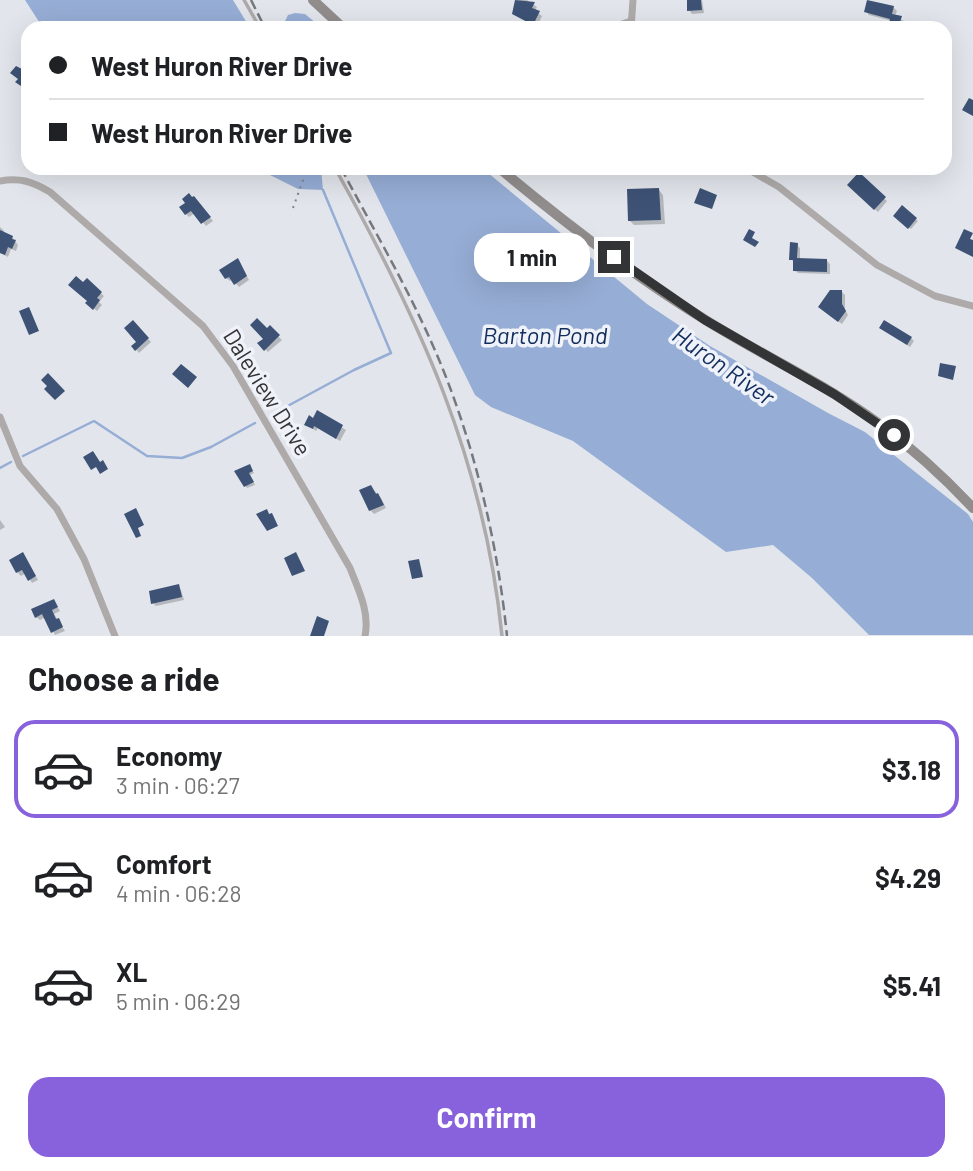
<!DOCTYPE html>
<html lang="en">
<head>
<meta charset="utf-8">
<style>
  body { margin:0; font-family:Barlow,sans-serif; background:#f6f6f6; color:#202124; height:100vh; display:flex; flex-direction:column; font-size:26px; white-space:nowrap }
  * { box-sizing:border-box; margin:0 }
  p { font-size:23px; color:#757577 }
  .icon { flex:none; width:38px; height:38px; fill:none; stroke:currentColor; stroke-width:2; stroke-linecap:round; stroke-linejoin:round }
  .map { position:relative; height:636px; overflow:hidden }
  .side { display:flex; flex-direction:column; background:#fff; flex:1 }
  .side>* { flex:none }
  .top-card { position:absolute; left:21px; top:21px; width:931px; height:154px; border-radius:21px; box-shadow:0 7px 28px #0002; display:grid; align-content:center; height:154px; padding:0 28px; background:#fff }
  .end { position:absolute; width:32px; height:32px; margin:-16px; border:9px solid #323436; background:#fff; box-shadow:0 0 0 4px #fff }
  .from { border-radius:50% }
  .bubble { position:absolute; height:49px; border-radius:21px; background:#fff; box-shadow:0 7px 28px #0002; font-size:23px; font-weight:700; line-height:49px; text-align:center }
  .top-card b { display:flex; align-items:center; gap:24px; height:66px; font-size:26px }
  .top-card b+b { border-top:2px solid #e0e0e0 }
  .top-card i { width:18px; height:18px; background:#202124 }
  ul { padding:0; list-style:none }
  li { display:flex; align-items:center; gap:21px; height:98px; margin:0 14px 10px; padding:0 14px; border:4px solid transparent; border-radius:21px }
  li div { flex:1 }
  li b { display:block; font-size:26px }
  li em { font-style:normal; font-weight:700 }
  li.selected { border-color:#8861dc }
  li>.icon { width:63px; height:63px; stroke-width:1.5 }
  h2 { padding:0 28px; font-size:32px; line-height:84px }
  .primary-button { display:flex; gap:14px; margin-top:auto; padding:14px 28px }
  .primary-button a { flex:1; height:80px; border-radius:21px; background:#8861dc; color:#fff; font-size:28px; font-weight:700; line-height:80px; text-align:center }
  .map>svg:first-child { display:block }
  .water { fill:#96add5 }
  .shadow { fill:#0003 }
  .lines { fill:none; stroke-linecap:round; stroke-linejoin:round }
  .stream { stroke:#96add5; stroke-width:2.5 }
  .building { fill:#3d5275 }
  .path { stroke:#83868a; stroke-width:2; stroke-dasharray:2 5; stroke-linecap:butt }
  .lane { stroke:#aeaaaa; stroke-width:3.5 }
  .street { stroke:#aeaaaa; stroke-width:7 }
  .secondary { stroke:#928d8d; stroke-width:10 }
  .rail { stroke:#75787c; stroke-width:2.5; stroke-dasharray:10 5; stroke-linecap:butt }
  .route { stroke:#323436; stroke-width:9 }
  .labels { text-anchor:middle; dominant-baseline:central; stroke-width:7; stroke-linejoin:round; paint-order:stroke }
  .street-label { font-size:23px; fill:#323436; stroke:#eff3f9 }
  .water-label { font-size:24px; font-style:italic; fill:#122c5d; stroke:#eff3f9 }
</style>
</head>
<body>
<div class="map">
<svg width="973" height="636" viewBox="0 0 973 636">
  <rect width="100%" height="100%" fill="#e2e6ec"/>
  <path class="water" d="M25,0H233L250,28H43Z
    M295,13L305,14L322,28H287L285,21L288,15Z
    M256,168H321L323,190L298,189Z
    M363,168H482L647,304L710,346L828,413L865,432L968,514L973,522V635H869L812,578L773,545L726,552L573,441L491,407L475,395Z"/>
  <path class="shadow" d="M519,0H527L537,7L535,11L542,16L537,27L514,14V7Z
    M688,0H702L704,13L692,14L689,10Z
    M893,7L897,11L895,16L904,21L902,28H891L892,21L869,15L866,11Z
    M859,175L887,201L878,212L849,185Z
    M659,190L663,195L665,224L634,225L629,220Z
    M197,201L213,221L206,226L195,213L189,217L186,214Z
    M902,208L918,221L911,229L895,216Z
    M0,227L4,231L3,233L12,237L18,245L16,251L11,249L8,257L0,253Z
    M797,245L800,248V260L827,261L830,264V274L798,273L795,270V263L791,259Z
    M238,260L249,280L239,287L232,279L230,281L226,278Z
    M87,281L104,296L99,302L102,305L97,311L87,303L89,301L83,285Z
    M842,292L845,295V309L848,315L842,324L823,310Z
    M133,322L151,342L139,353L133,346L138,342Z
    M270,328L282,340L268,352L260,344Z
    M885,331L911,338L914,341L910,347Z
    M318,413L346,430L340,441L318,428L316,431L306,424L314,420Z
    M251,468L254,473L250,475L255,485L247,488L243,481Z
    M371,487L381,498L386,508L374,514L370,510Z
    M0,520L5,527L0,530Z
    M23,554L38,580L32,583L26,573L21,576L17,572L11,561Z
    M178,586L181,590L184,600L156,606L153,603Z
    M54,601L60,611L54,614L65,631L55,635L46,617L40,620L36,617Z"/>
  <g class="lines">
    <path class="stream" d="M271,415L354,370L391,353L323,190
      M23,456L94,421L147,456L182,458L211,447L255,423
      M0,468L11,462"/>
  </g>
  <path class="building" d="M515,0L535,2L532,8L540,11L533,25L512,14Z
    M687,0H701L702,10L687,11Z
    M867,0L894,6L892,14L902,16L898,28L888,27L890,19L864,12Z
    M16,66L28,72V85L24,88L15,82L18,79L10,73Z
    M969,98L973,100V116L962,110Z
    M859,172L886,197L874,210L847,185Z
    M659,188L661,220L628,221L627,189Z
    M700,188L717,195L712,209L694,203Z
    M189,193L192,197L194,196L211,217L201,224L191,211L185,215L179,207L185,203L182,199Z
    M902,205L917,218L908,229L893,216Z
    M749,229L755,232L752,238L759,242L755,247L743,240Z
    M964,229L973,233L970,239L973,240V257L955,248Z
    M0,230L13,236L12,239L16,240L12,249L8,247L5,255L0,253Z
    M790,242L798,243L797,258L827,259V272L793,271V260H789Z
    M238,258L247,276L234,285L229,277L225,279L219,270Z
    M76,276L83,282L87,278L102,292L97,298L100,300L93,310L85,303L87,301L68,285Z
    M830,290H842V304L846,311L838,322L818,307Z
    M29,307L39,331L29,335L19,311Z
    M257,318L267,328L270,325L280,335L264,351L257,343L263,339L250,325Z
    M133,320L149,338L135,351L131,346L136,342L124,328Z
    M884,320L912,337L907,345L879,328Z
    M940,363L956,366L953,380L938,376Z
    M181,364L197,377L188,388L172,374Z
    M48,373L65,391L55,400L44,389L47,386L41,380Z
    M317,410L343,425L336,439L314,426L313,429L304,425L309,415L313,418Z
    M93,451L100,462L103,460L108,469L100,474L96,467L91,470L83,457Z
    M250,464L253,471L249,473L254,482L244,487L234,471Z
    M371,485L376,494L378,493L384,505L369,511L359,490Z
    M136,508L144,525L138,528L141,536L136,538L124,514Z
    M267,509L269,514L272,513L278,526L267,531L256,514Z
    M23,552L36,576L28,581L22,570L16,573L9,560Z
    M296,552L305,571L292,576L284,558Z
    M419,559L423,577L412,579L408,561Z
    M179,584L182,597L151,604L149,591Z
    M54,599L58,607L52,610L56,619L59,618L63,627L51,633L42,614L35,618L31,609Z
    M317,616L329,621L324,636H310Z"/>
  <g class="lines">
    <path class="path" d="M293,208L303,180L299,168"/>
    <path class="lane" d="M244,0L260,28
      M605,28L632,19
      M335,168C420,321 484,459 502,636"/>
    <path class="street" d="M631,28L633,0
      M746,168L779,187L877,265L935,296L973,306
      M0,181C20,177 33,182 50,192L203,326L233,366L350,568C358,589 370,612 365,636
      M0,417L20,466L57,509L84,559L115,636"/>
    <path class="secondary" d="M313,0L343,28
      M499,168C564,222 632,275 704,319C761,355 824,383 878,423C912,448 944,477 973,508"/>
    <path class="rail" d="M251,0L265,28
      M341,168C377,236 418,305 446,377C478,460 498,548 507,636"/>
  </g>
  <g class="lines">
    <path class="route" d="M614,257L705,320L834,394L894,435"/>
  </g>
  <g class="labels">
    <g class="street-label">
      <text transform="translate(268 392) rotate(58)">Daleview Drive</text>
    </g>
    <g class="water-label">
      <text x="545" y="334">Barton Pond</text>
      <text transform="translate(724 365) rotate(35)">Huron River</text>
    </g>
  </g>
</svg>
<i class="end from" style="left:894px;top:435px"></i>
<i class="end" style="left:614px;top:257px"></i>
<div class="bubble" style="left:474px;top:233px;width:116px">1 min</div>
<div class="top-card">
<b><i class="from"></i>West Huron River Drive</b>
<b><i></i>West Huron River Drive</b>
</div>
</div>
<section class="side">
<h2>Choose a ride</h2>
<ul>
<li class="selected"><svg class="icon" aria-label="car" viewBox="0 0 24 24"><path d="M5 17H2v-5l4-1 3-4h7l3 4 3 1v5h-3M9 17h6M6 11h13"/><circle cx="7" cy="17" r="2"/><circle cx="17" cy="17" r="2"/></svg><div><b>Economy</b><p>3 min · 06:27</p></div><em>$3.18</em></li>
<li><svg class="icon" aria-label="car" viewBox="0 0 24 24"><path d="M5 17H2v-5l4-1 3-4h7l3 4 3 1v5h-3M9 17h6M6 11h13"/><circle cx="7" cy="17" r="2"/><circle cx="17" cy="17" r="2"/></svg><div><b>Comfort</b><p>4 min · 06:28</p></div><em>$4.29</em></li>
<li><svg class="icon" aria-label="car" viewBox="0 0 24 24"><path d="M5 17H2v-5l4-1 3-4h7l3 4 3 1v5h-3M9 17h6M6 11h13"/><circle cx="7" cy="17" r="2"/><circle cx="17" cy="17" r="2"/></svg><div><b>XL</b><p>5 min · 06:29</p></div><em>$5.41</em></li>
</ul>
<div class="primary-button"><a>Confirm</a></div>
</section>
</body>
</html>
